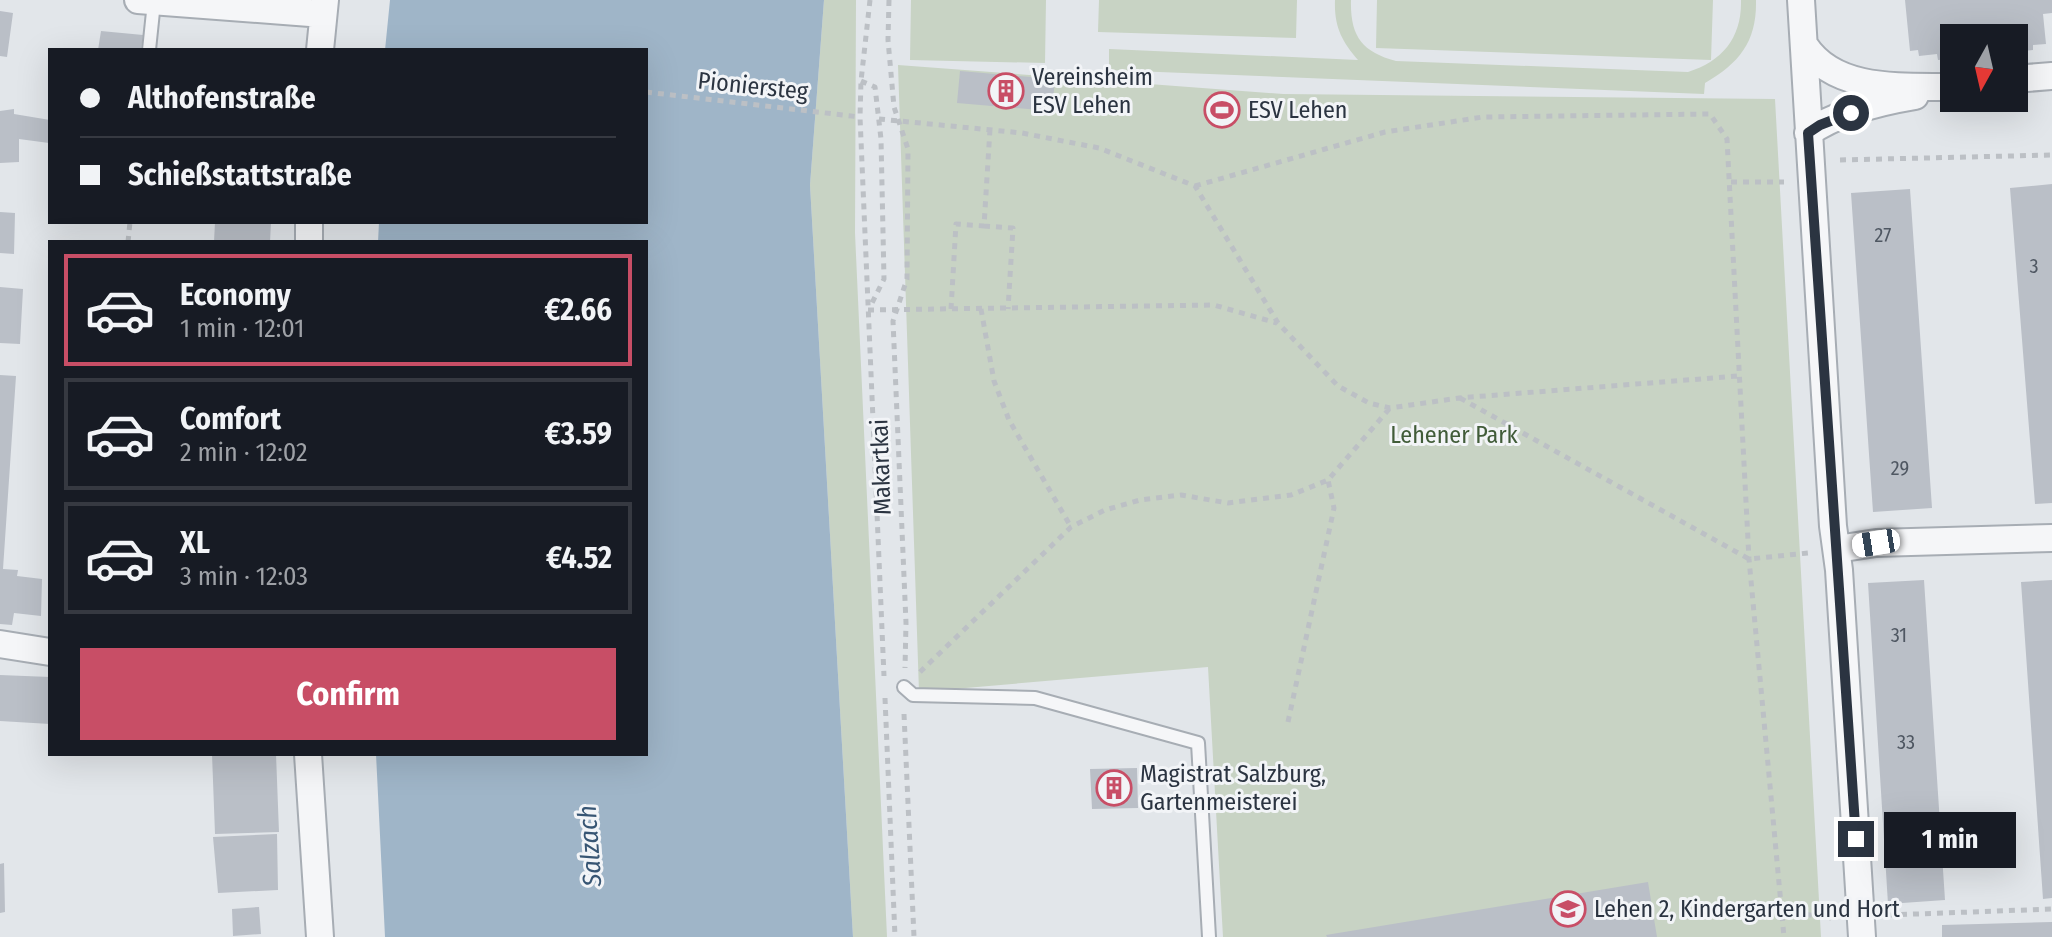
<!DOCTYPE html>
<html lang="en">
<head>
<meta charset="utf-8">
<style>
  body { margin:0; font-family:"Fira Sans Condensed",sans-serif; background:#242831; color:#f1f3f6; height:100vh; display:flex; flex-direction:column; font-size:30px; white-space:nowrap }
  * { box-sizing:border-box; margin:0 }
  p { font-size:26px; color:#9ea1a6 }
  .icon { flex:none; width:44px; height:44px; fill:none; stroke:currentColor; stroke-width:2; stroke-linecap:round; stroke-linejoin:round }
  .map { position:relative; flex:1; overflow:hidden }
  .details { position:absolute; left:48px; top:240px; width:600px; height:516px; display:flex; flex-direction:column; background:#171b24; border-radius:0px; box-shadow:0 8px 32px #0002 }
  .details>* { flex:none }
  .hud { position:absolute; left:48px; top:48px; width:600px; height:176px; border-radius:0px; box-shadow:0 8px 32px #0002; display:grid; align-content:center; height:176px; padding:0 32px; background:#171b24 }
  .needle { width:52px; rotate:188deg }
  .tools { position:absolute; left:1940px; top:24px; display:grid; gap:16px }
  .tools a { display:grid; place-items:center; width:88px; height:88px; border-radius:0px; background:#171b24; box-shadow:0 8px 32px #0002; font-size:40px }
  .end { position:absolute; width:36px; height:36px; margin:-18px; border:10px solid #2b3441; background:#fff; box-shadow:0 0 0 4px #fff }
  .from { border-radius:50% }
  .bubble { position:absolute; height:56px; border-radius:0px; background:#171b24; box-shadow:0 8px 32px #0002; font-size:26px; font-weight:700; line-height:56px; text-align:center }
  .car { position:absolute; width:24px; height:48px; margin:-24px -12px; border-radius:10px; box-shadow:0 0 6px 2px #0007; background:linear-gradient(#fff 24%,#345 0 40%,#fff 0 76%,#345 0 86%,#fff 0) }
  .hud b { display:flex; align-items:center; gap:28px; height:76px; font-size:30px }
  .hud b+b { border-top:2px solid #363941 }
  .hud i { width:20px; height:20px; background:#f1f3f6 }
  ul { padding:14px 0 0; list-style:none }
  li { display:flex; align-items:center; gap:24px; height:112px; margin:0 16px 12px; padding:0 16px; border:4px solid #363941; border-radius:0px }
  li div { flex:1 }
  li b { display:block; font-size:30px }
  li em { font-style:normal; font-weight:700 }
  li.active { border-color:#c84e66 }
  li>.icon { width:72px; height:72px; stroke-width:1.5 }
  .action { display:flex; gap:16px; margin-top:auto; padding:16px 32px }
  .action a { flex:1; height:92px; border-radius:0px; background:#c84e66; color:#fff; font-size:32px; font-weight:700; line-height:92px; text-align:center }
  .map>svg:first-child { display:block }
  .green { fill:#c8d3c4 }
  .water { fill:#9fb5c8 }
  .building { fill:#babfc7 }
  .lines { fill:none; stroke-linecap:round; stroke-linejoin:round }
  .lane-casing { stroke:#a7adb4; stroke-width:16 }
  .street-casing { stroke:#a7adb4; stroke-width:30 }
  .path { stroke:#bcc0c5; stroke-width:5; stroke-dasharray:6 6; stroke-linecap:butt }
  .lane { stroke:#f5f6f8; stroke-width:12 }
  .street { stroke:#f5f6f8; stroke-width:26 }
  .route { stroke:#2b3441; stroke-width:10 }
  .labels { text-anchor:middle; dominant-baseline:central; stroke-width:6; stroke-linejoin:round; paint-order:stroke }
  .number-label { font-size:20px; fill:#4f5762 }
  .poi-label { font-size:24px; fill:#2b3441; stroke:#f2f4f7; text-anchor:start }
  .street-label { font-size:24px; fill:#2b3441; stroke:#f2f4f7 }
  .park-label { font-size:24px; fill:#415c39; stroke:#f2f4f7 }
  .water-label { font-size:26px; font-style:italic; fill:#375573; stroke:#f2f4f7 }
</style>
</head>
<body>
<div class="map">
<svg width="2052" height="937" viewBox="0 0 2052 937">
  <rect width="100%" height="100%" fill="#e2e6ea"/>
  <path class="green" d="M824,0H856L855,233L887,937H853L810,185Z
    M911,0H1046L1045,63L910,60Z
    M1099,0H1297L1296,38L1098,32Z
    M1335,0H1351C1350,36 1362,52 1396,61L1688,72C1723,61 1742,37 1741,0H1756C1757,41 1740,63 1705,83L1704,94L1109,70V49L1358,60C1342,41 1334,27 1335,0Z
    M1377,0H1713L1711,60L1376,48Z
    M898,65L1283,94L1775,99L1821,937H1223L1208,667L919,692Z"/>
  <path class="water" d="M390,0H824L810,185L853,937H385L376,754H646V242H378L379,222H646V50H385Z"/>
  <path class="building" d="M1905,0H2052V13L2043,14L2046,44L2033,45V50L2014,52V38H1954V59L1938,60L1937,54L1919,56L1918,50L1910,51Z
    M0,11L13,13L7,57L0,56Z
    M101,31L143,35L141,50H98Z
    M960,71L1055,79L1052,111L957,103Z
    M14,109V114L50,120L49,143L19,139V162L0,163V111Z
    M2052,184V503L2035,504L2010,188Z
    M1910,189L1932,508L1873,512L1851,193Z
    M0,212L15,213L14,254L0,253Z
    M215,222H271L270,242H214Z
    M0,287L23,289L20,344L0,343Z
    M0,375L16,376L3,569L18,570L17,576L42,579L41,616L14,613L12,625L0,624Z
    M1924,580L1945,900L1888,904L1868,583Z
    M2052,580V898L2043,899L2021,582Z
    M0,675L50,677V724L0,721Z
    M212,754H276L279,832L215,834Z
    M1137,768L1138,808L1092,809L1090,769Z
    M277,834L278,890L218,893L213,837Z
    M4,863L5,912L0,913V864Z
    M1648,882L1657,937H1327L1326,935Z
    M259,907L261,934L233,936L232,909Z
    M2052,922V937H1942V925Z"/>
  <g class="lines">
    <defs>
      <path id="lane" d="M149,50L154,2
        M904,687L913,695L1035,698L1198,743L1209,937"/>
      <path id="street" d="M138,0L323,14
        M1801,0L1833,526L1839,570L1862,937
        M1805,46C1836,93 1904,86 1954,87
        M320,50L325,0
        M2014,79L2052,76
        M1808,133C1838,112 1879,102 1915,96
        M309,242V222
        M1837,549L1876,543L2052,538
        M0,644L50,652
        M308,754L320,937"/>
    </defs>
    <use href="#lane" class="lane-casing"/>
    <use href="#street" class="street-casing"/>
    <path class="path" d="M870,0L861,81L860,117L884,676
      M889,0L888,40L894,107L908,149L907,279L893,321L906,623L905,668
      M861,81L875,87L881,139L884,279L870,307
      M646,92L860,117
      M879,119L1022,133L1099,148L1195,186L1278,323L1338,386L1369,403L1390,408L1459,398L1738,376
      M1840,160L2052,155
      M1731,182H1784
      M1195,186L1385,132L1483,117L1710,114L1727,139L1749,559L1784,937
      M984,226L1013,228L1008,309
      M128,242L130,222
      M951,309L956,224L984,226L990,129
      M981,309L994,381L1009,420L1071,527
      M868,310L1214,305L1277,323
      M1460,398L1749,559L1808,553
      M920,672L1071,527L1105,510L1140,500L1181,495L1228,503L1291,495L1328,480L1390,408
      M885,698L895,937
      M904,714L914,937
      M1288,722L1334,508L1328,480
      M1782,911L1831,918
      M1889,915L2052,909"/>
    <use href="#lane" class="lane"/>
    <use href="#street" class="street"/>
  </g>
  <g class="lines">
    <path class="route" d="M1851,113L1820,125L1808,133L1856,839"/>
  </g>
  <defs>
    <symbol id="building-ring" viewBox="-11 -11 22 22"><circle r="9.5" fill="#f2f4f7" stroke="#c84e66" stroke-width="1.5"/><path d="M-4-6H4V6H1V3H-1V6H-4ZM-2.5-4.3h1.7v1.8h-1.7ZM.8-4.3h1.7v1.8H.8ZM-2.5-1h1.7V.8h-1.7ZM.8-1h1.7V.8H.8Z" fill="#c84e66"/></symbol>
    <symbol id="stadium-ring" viewBox="-11 -11 22 22"><circle r="9.5" fill="#f2f4f7" stroke="#c84e66" stroke-width="1.5"/><path d="M0-5a6.5 5 0 1 0 0 10a6.5 5 0 1 0 0-10ZM-3.5-1.8h7v3.6h-7Z" fill="#c84e66"/></symbol>
    <symbol id="school-ring" viewBox="-11 -11 22 22"><circle r="9.5" fill="#f2f4f7" stroke="#c84e66" stroke-width="1.5"/><path d="M0-5L7-2L0 1L-7-2ZM-4 1L0 2.5L4 1V4Q0 6-4 4Z" fill="#c84e66"/></symbol>
  </defs>
  <g fill-rule="evenodd">
    <use href="#building-ring" x="986" y="71" width="40" height="40"/>
    <use href="#stadium-ring" x="1202" y="90" width="40" height="40"/>
    <use href="#building-ring" x="1094" y="768" width="40" height="40"/>
    <use href="#school-ring" x="1548" y="889" width="40" height="40"/>
  </g>
  <g class="labels">
    <g class="number-label">
      <text x="1883" y="235">27</text>
      <text x="2034" y="266">3</text>
      <text x="1900" y="468">29</text>
      <text x="1899" y="635">31</text>
      <text x="1906" y="742">33</text>
    </g>
    <g class="poi-label">
      <text x="1032" y="77">Vereinsheim<tspan x="1032" dy="28">ESV Lehen</tspan></text>
      <text x="1248" y="110">ESV Lehen</text>
      <text x="1140" y="774">Magistrat Salzburg,<tspan x="1140" dy="28">Gartenmeisterei</tspan></text>
      <text x="1594" y="909">Lehen 2, Kindergarten und Hort</text>
    </g>
    <g class="street-label">
      <text transform="translate(753 86) rotate(6)">Pioniersteg</text>
      <text transform="translate(881 467) rotate(-92)">Makartkai</text>
    </g>
    <g class="park-label">
      <text x="1454" y="435">Lehener Park</text>
    </g>
    <g class="water-label">
      <text transform="translate(590 846) rotate(-94)">Salzach</text>
    </g>
  </g>
</svg>
<div class="tools">
<a><svg class="needle" viewBox="-14 -14 28 28"><path d="M0-13l5 13h-10z" fill="#e53935"/><path d="M0 13l5-13h-10z" fill="#9ea1a6"/></svg></a>
</div>
<i class="end from" style="left:1851px;top:113px"></i>
<i class="end" style="left:1856px;top:839px"></i>
<div class="bubble" style="left:1884px;top:812px;width:132px">1 min</div>
<i class="car" style="left:1876px;top:543px;rotate:261deg"></i>
<div class="hud">
<b><i class="from"></i>Althofenstraße</b>
<b><i></i>Schießstattstraße</b>
</div>
<section class="details">
<ul>
<li class="active"><svg class="icon" aria-label="car" viewBox="0 0 24 24"><path d="M5 17H2v-5l4-1 3-4h7l3 4 3 1v5h-3M9 17h6M6 11h13"/><circle cx="7" cy="17" r="2"/><circle cx="17" cy="17" r="2"/></svg><div><b>Economy</b><p>1 min · 12:01</p></div><em>€2.66</em></li>
<li><svg class="icon" aria-label="car" viewBox="0 0 24 24"><path d="M5 17H2v-5l4-1 3-4h7l3 4 3 1v5h-3M9 17h6M6 11h13"/><circle cx="7" cy="17" r="2"/><circle cx="17" cy="17" r="2"/></svg><div><b>Comfort</b><p>2 min · 12:02</p></div><em>€3.59</em></li>
<li><svg class="icon" aria-label="car" viewBox="0 0 24 24"><path d="M5 17H2v-5l4-1 3-4h7l3 4 3 1v5h-3M9 17h6M6 11h13"/><circle cx="7" cy="17" r="2"/><circle cx="17" cy="17" r="2"/></svg><div><b>XL</b><p>3 min · 12:03</p></div><em>€4.52</em></li>
</ul>
<div class="action"><a>Confirm</a></div>
</section>
</div>
</body>
</html>
